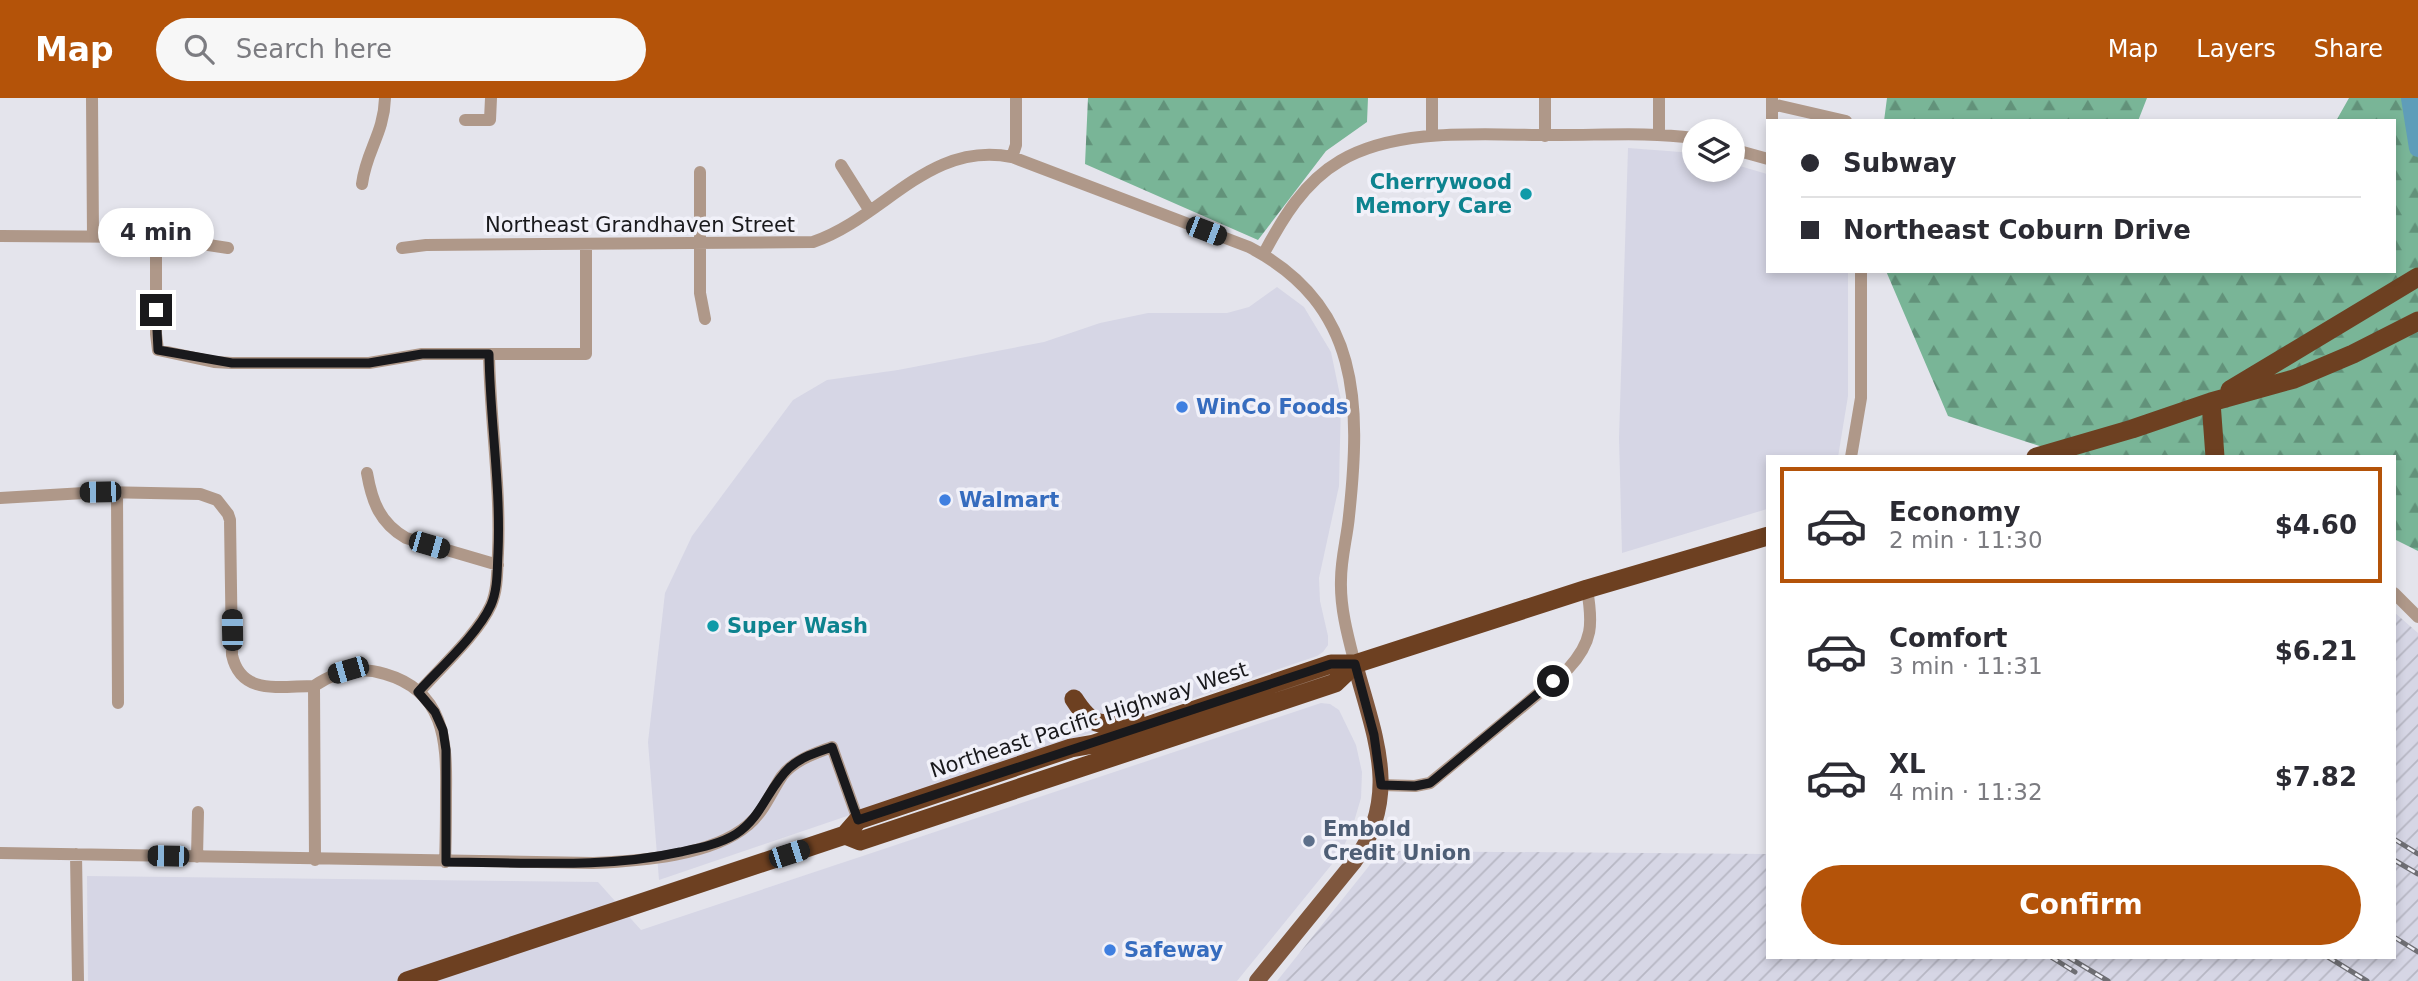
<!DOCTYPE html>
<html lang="en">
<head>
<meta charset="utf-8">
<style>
  body { margin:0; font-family:"DejaVu Sans",sans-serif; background:#f7f7f7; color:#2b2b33; height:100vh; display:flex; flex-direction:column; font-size:26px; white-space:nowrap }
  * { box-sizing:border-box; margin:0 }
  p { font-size:23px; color:#7c7c81 }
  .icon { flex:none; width:38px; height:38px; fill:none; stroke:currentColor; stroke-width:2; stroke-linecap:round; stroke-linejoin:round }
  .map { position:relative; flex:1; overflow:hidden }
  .sheet { position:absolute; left:1766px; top:357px; width:630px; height:504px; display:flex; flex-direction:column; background:#fff; border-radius:0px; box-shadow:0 4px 10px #0003 }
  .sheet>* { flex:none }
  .banner { position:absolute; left:1766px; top:21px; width:630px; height:154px; border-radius:0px; box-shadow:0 4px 10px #0003; display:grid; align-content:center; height:154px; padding:0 35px; background:#fff }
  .buttons { position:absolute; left:1682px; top:21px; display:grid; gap:14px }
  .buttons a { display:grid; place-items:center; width:63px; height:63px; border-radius:50%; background:#fff; box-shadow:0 4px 10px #0003; font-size:35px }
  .end { position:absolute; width:32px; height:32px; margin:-16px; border:9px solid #19191c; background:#fff; box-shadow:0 0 0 4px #fff }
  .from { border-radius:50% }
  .bubble { position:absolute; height:49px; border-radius:24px; background:#fff; box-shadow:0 4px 10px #0003; font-size:23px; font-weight:700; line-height:49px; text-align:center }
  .car { position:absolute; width:21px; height:42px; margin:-21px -10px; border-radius:9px; box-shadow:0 0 5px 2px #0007; background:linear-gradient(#222 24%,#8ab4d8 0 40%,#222 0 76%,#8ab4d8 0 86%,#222 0) }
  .banner b { display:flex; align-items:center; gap:24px; height:66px; font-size:26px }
  .banner b+b { border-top:2px solid #e1e1e2 }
  .banner i { width:18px; height:18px; background:#2b2b33 }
  ul { padding:12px 0 0; list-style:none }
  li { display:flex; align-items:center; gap:21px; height:116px; margin:0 14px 10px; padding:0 21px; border:4px solid transparent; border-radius:0px }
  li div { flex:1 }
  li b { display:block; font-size:26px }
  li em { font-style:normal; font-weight:700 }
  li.selected { border-color:#b45309 }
  li>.icon { width:63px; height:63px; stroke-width:1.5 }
  .button { display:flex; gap:14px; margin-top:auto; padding:14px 35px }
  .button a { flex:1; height:80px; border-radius:42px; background:#b45309; color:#fff; font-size:28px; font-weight:700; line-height:80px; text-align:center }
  header { display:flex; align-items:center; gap:42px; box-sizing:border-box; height:98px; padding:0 35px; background:#b45309; color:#fff }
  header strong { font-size:33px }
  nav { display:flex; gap:38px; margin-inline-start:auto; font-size:24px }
  .search { width:490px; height:63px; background:#f7f7f7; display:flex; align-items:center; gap:18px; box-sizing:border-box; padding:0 24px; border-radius:38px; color:#7c7c81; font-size:26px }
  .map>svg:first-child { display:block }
  .built { fill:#d6d6e5 }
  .industrial { fill:url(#industrial-furrows) }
  .forest { fill:url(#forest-firs) }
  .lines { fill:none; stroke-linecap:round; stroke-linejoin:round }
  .river { stroke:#5f9db9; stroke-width:18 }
  .minor { stroke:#af9889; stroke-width:12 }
  .major { stroke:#7f573e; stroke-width:16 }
  .highway { stroke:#6d4021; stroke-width:19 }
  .rail-casing { stroke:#6f6f74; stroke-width:5 }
  .rail { stroke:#f1f1f9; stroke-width:2.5; stroke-dasharray:8; stroke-linecap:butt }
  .route { stroke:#19191c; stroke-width:9 }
  .culture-dot { fill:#0f9aa8; stroke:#f1f1f9; stroke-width:2.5 }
  .shop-dot { fill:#3f7fe0; stroke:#f1f1f9; stroke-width:2.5 }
  .service-dot { fill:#5c6f8a; stroke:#f1f1f9; stroke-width:2.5 }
  .labels { text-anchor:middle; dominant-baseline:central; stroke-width:7; stroke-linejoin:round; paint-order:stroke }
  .culture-label { font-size:21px; font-weight:bold; fill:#0d838f; stroke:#f1f1f9; text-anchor:end }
  .street-label { font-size:21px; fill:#19191c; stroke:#f1f1f9 }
  .shop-label { font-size:21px; font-weight:bold; fill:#366cbe; stroke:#f1f1f9; text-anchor:start }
  .service-label { font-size:21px; font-weight:bold; fill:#4e5e75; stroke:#f1f1f9; text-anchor:start }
</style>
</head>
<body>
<header>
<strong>Map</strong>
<div class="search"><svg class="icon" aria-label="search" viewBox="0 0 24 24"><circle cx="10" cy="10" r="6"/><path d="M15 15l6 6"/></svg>Search here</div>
<nav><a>Map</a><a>Layers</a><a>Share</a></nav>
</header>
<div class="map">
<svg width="2418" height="883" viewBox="0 0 2418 883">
  <defs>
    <pattern id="industrial-furrows" width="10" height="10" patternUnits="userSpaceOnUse" patternTransform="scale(1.75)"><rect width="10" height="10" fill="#d6d6e5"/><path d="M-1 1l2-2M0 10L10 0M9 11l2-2" fill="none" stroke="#b7b7c4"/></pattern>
    <pattern id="forest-firs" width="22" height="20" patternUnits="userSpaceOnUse" patternTransform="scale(1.75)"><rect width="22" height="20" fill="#79b597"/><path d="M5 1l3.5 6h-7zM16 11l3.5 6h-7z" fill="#62927a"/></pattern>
  </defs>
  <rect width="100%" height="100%" fill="#e4e4ec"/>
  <path class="built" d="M1628,50L1694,55V72H1732L1733,66L1767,76L1768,173H1848V298L1838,359H1768L1767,411L1622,455L1619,340Z
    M1277,189L1304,209L1331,254L1341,302L1339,388L1319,480L1320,503L1328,538V547L1323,554L1317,558L659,782L648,644L665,495L692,438L793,302L827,282L898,272L1044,244L1100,225L1148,215H1227L1249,209Z
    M1321,605L1330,606L1339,612L1356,647L1362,674L1361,700L1353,727L1341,755L1237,883H88L87,778L598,784L641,832Z"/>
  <path class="industrial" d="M2394,514L2418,535V883H1277L1381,753L1767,756L1768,859H2394Z"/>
  <path class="forest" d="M1088,0H1368L1367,24L1326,53L1258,142L1085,66Z
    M1887,0H2147L2138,23H1884Z
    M2349,0H2418V453L2394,441V359H2073L1948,318L1886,173H2394V23H2336Z"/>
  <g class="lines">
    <path class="river" d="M2410,0L2418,50"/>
    <path class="minor" d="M92,0L93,138
      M1545,0V38
      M1772,0V23
      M1772,6L1846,23
      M465,22H490L491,0
      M1659,37V0
      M1432,38V0
      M1732,51L1768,61
      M1012,59L1016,47V0
      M841,67L870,113
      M700,74V195L705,221
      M362,86C366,53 384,36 385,0
      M0,138L156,139L228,150
      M156,139V236L158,252L214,264L232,265H369L422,256H586V147
      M402,150L426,147L813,144C884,120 929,42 1012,59L1249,149C1361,207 1361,306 1349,418C1347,440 1341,460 1341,482C1340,510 1348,539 1355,566
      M1263,157C1282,121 1304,84 1340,63C1401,27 1492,38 1560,37C1605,37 1650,34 1694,40
      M1851,359L1861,300V173
      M367,375C372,404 380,425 406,440L498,467
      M117,395L118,605
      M0,400L101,394L200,396L217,402L228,416L230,422L232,557C241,598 280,588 314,588
      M2394,495L2418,519
      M314,588C336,573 359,568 385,576C444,593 447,642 446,694C446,717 446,740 445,764
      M314,588L315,762
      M419,594C440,570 478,536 491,507C498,491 497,472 498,455C501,388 490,323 489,256
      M1381,687L1415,688L1430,685L1568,571C1593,544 1593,526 1587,491
      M0,755L593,765C640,763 712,758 748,727C764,714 771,694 782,678C794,662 814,656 832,649L858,722
      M76,756L78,883
      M197,759L198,714"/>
    <path class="major" d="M1257,883L1354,764C1402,697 1374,638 1355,566"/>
    <path class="highway" d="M2230,292L2418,179
      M2211,304L2215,359
      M2036,359L2132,331L2211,304L2294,281L2353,256L2418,223
      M1074,601C1093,631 1103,629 1135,619
      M845,737L860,743L1335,585L1355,566
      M407,883L845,737L858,722L1071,650L1094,646L1331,566H1355L1587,491L1768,438"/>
    <defs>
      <path id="rail" d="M2394,741L2418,756
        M2394,762L2418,776
        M2394,839L2418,854
        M2051,859L2075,874
        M2068,859L2108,883
        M2328,859L2367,883"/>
    </defs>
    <use href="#rail" class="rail-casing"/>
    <use href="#rail" class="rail"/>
  </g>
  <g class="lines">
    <path class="route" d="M156,212L158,252L232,265H369L422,256H489C490,323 501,388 498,455C497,472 498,491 491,507C478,536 440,570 418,594L435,614L443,632L446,652V764C524,764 604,771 680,754C699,750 720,746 736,736C762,719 768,690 789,670C801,659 817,654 832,649L858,722L1331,566H1355L1374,637L1381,687L1415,688L1430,685L1435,681L1553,583"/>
  </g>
  <g class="culture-dot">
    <circle cx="1526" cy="96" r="7"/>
    <circle cx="713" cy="528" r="7"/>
  </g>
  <g class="shop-dot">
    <circle cx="1182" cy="309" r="7"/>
    <circle cx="945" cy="402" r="7"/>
    <circle cx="1110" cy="852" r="7"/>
  </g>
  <circle class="service-dot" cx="1309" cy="743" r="7"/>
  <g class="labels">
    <g class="culture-label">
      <text x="1512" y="84">Cherrywood<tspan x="1512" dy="24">Memory Care</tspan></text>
      <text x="727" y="528" text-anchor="start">Super Wash</text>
    </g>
    <g class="street-label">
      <text x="640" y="127">Northeast Grandhaven Street</text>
      <text transform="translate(1089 622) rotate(-18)">Northeast Pacific Highway West</text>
    </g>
    <g class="shop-label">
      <text x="1196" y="309">WinCo Foods</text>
      <text x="959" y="402">Walmart</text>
      <text x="1124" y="852">Safeway</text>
    </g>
    <g class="service-label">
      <text x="1323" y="731">Embold<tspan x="1323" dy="24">Credit Union</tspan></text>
    </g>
  </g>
</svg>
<div class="buttons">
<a><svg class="icon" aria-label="layers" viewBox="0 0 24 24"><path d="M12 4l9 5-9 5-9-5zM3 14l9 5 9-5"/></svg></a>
</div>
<i class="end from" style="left:1553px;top:583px"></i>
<i class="end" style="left:156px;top:212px"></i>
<div class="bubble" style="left:98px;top:110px;width:116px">4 min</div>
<i class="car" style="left:1206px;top:133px;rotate:111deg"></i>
<i class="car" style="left:100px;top:394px;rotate:269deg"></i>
<i class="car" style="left:429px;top:447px;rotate:106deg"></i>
<i class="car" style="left:232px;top:532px;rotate:359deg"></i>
<i class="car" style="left:348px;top:572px;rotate:254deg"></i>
<i class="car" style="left:789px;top:756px;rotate:72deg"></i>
<i class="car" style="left:168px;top:758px;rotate:271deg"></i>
<div class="banner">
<b><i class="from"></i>Subway</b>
<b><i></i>Northeast Coburn Drive</b>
</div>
<section class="sheet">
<ul>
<li class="selected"><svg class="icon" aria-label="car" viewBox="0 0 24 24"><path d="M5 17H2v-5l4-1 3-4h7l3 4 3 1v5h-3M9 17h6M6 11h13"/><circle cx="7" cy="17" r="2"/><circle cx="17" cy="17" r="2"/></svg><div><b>Economy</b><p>2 min · 11:30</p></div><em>$4.60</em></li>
<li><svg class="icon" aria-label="car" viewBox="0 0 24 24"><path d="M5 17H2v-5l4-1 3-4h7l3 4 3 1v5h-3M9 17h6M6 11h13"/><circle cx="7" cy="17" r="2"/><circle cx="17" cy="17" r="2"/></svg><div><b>Comfort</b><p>3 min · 11:31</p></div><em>$6.21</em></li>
<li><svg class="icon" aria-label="car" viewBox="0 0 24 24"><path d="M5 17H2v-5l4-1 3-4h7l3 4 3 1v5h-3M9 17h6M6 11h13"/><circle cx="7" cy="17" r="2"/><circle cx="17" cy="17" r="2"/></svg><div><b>XL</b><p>4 min · 11:32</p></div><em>$7.82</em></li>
</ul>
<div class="button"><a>Confirm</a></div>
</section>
</div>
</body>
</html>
